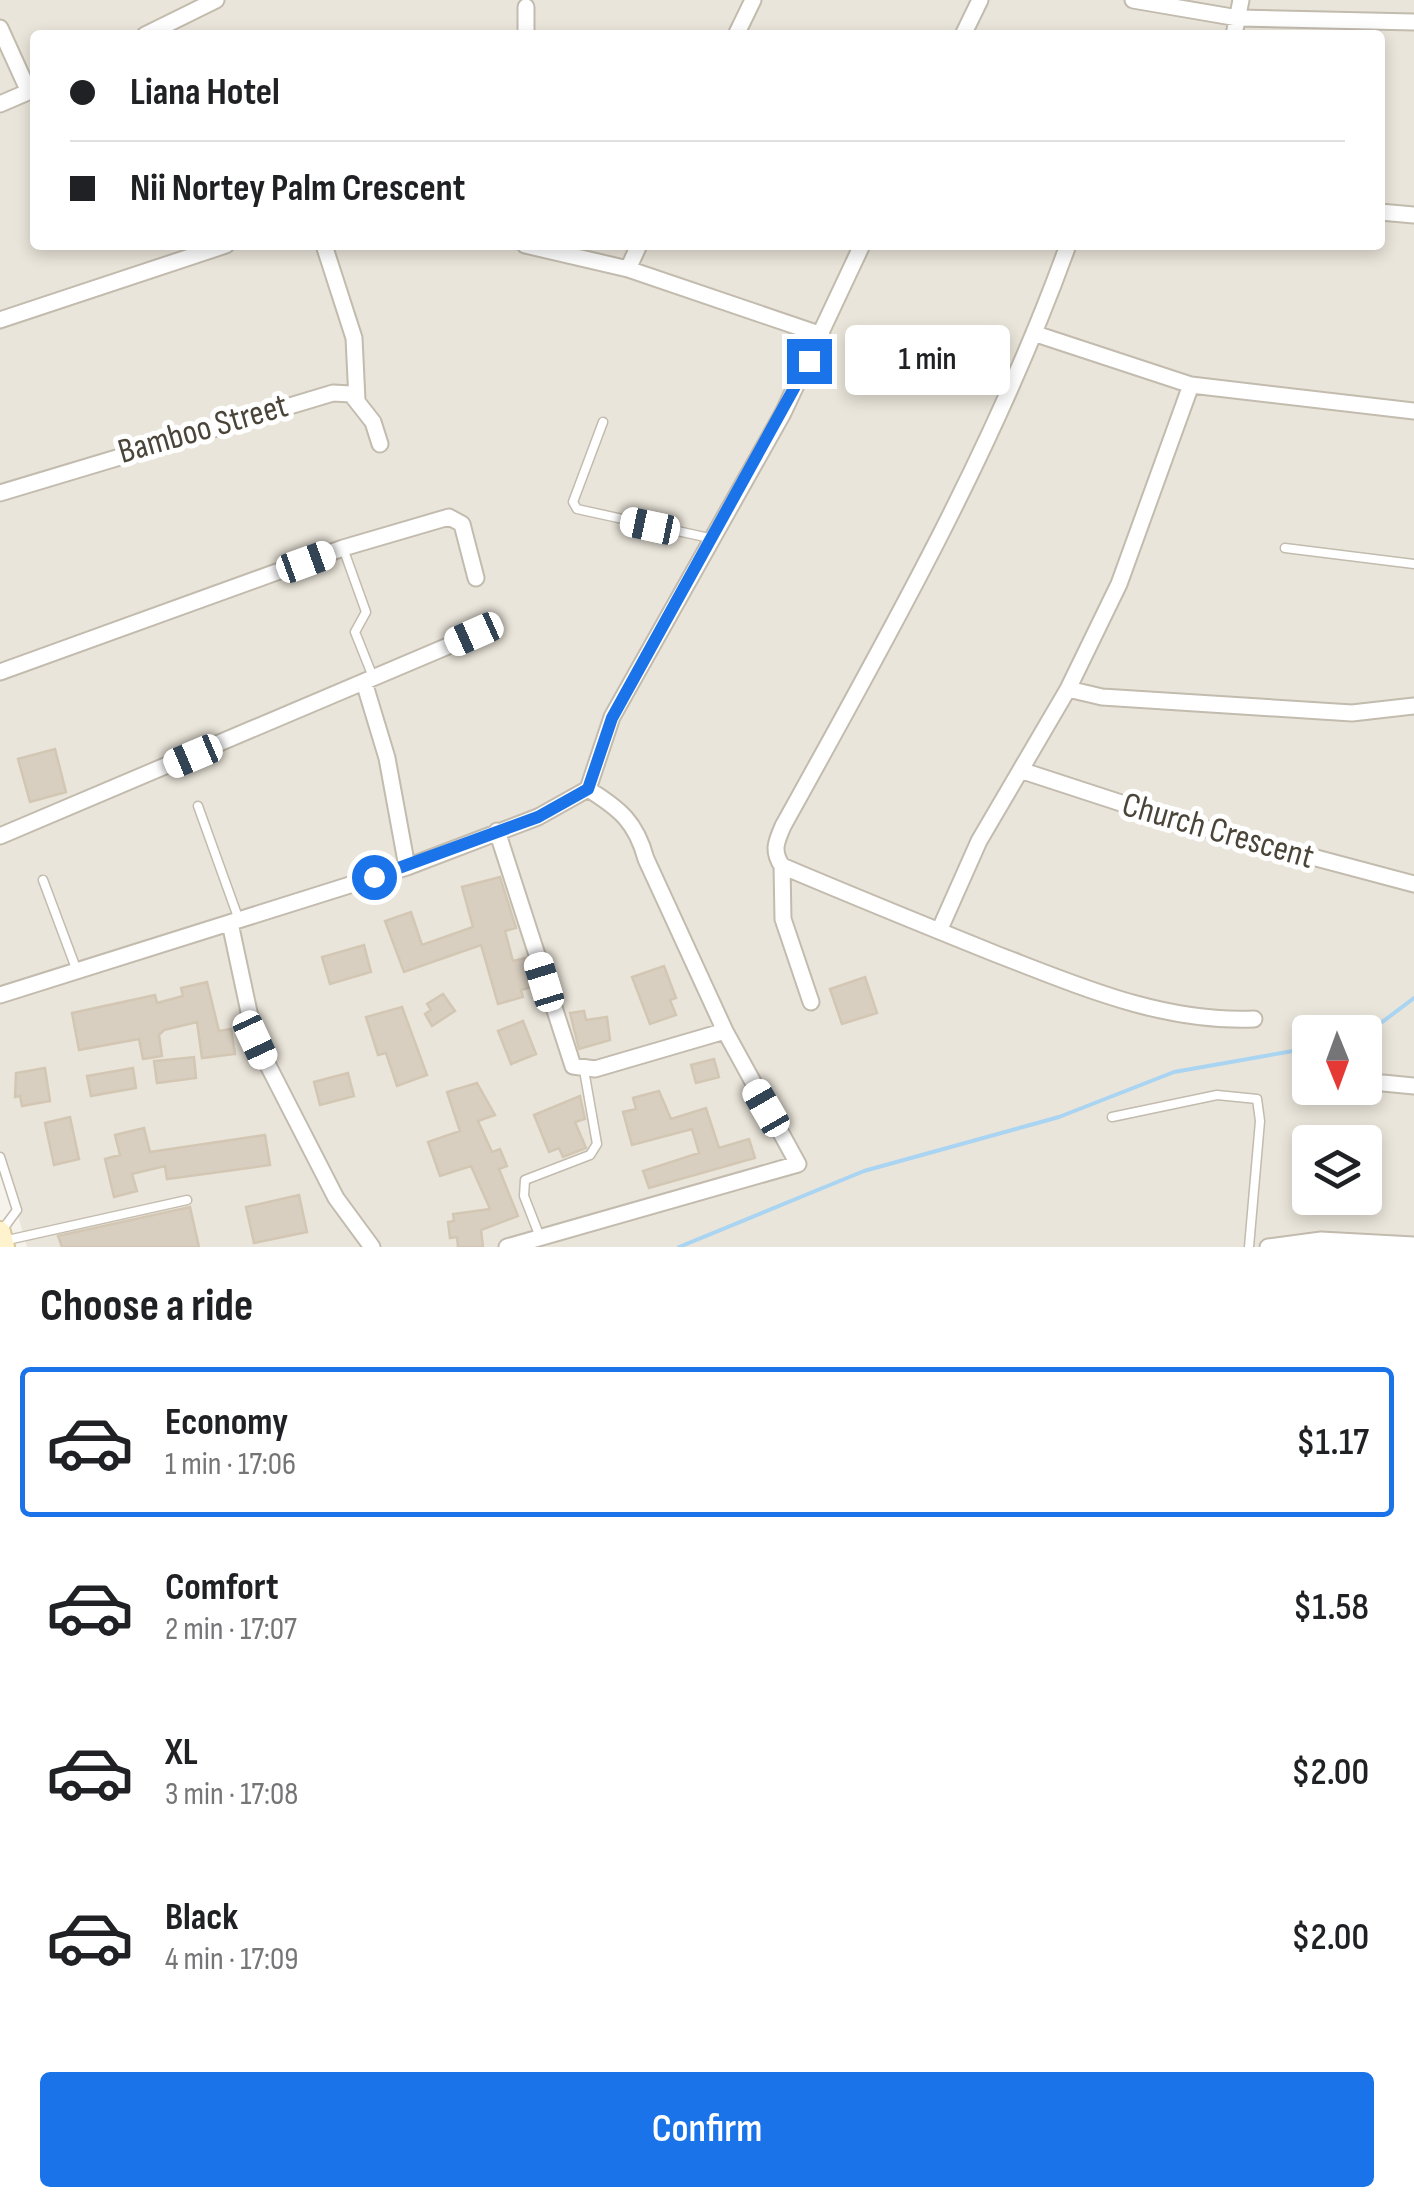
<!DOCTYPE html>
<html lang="en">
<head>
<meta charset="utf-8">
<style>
  body { margin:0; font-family:"Sofia Sans Condensed",sans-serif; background:#f2f2f2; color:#202124; height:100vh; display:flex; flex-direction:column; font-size:38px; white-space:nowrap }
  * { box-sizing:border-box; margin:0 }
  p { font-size:32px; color:#757577 }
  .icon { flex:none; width:55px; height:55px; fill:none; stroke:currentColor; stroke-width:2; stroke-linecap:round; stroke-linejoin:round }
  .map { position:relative; height:1247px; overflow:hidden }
  .sheet { display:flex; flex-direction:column; background:#fff; flex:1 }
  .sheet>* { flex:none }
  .hud { position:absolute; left:30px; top:30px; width:1355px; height:220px; border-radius:10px; box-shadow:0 5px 15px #0003; display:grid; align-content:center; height:220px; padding:0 40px; background:#fff }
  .needle { width:65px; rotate:179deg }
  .controls { position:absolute; left:1292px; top:1015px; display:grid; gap:20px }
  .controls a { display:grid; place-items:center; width:90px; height:90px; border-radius:10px; background:#fff; box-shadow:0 5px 15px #0003; font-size:50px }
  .end { position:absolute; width:45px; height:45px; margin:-22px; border:12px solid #1a73e8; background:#fff; box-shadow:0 0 0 5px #fff }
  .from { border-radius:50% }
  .bubble { position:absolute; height:70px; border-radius:10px; background:#fff; box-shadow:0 5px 15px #0003; font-size:32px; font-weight:600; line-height:70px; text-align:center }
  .car { position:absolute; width:30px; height:60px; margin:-30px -15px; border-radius:12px; box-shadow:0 0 8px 2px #0007; background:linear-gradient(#fff 24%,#345 0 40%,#fff 0 76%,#345 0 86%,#fff 0) }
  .hud b { display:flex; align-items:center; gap:35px; height:95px; font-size:38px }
  .hud b+b { border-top:2px solid #e0e0e0 }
  .hud i { width:25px; height:25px; background:#202124 }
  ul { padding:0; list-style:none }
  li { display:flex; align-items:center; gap:30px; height:150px; margin:0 20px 15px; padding:0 20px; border:5px solid transparent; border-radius:10px }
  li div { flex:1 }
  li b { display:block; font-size:38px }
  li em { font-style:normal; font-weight:600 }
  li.on { border-color:#1a73e8 }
  li>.icon { width:90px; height:90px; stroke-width:1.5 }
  h2 { padding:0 40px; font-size:45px; line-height:120px }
  .action { display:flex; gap:20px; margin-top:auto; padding:20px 40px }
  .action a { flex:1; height:115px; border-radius:10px; background:#1a73e8; color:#fff; font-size:40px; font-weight:600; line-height:115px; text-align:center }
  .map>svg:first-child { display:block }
  .residential { fill:#eae5da; fill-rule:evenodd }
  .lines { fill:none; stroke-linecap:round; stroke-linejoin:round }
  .stream { stroke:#a9d4f2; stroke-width:4 }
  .building { fill:#d8cfc1; stroke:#d3c7b4; stroke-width:2.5 }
  .lane-casing { stroke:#c2bbae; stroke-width:11 }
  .street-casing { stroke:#c2bbae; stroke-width:19 }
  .secondary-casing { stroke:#d6c79b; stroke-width:24 }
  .lane { stroke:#fff; stroke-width:8 }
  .street { stroke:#fff; stroke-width:15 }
  .secondary { stroke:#fff3cd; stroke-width:20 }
  .route { stroke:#1a73e8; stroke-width:12 }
  .labels { text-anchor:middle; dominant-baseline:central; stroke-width:10; stroke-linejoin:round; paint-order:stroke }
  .street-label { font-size:35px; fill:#4b4439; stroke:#fff }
</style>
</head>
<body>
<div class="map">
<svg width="1414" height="1247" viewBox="0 0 1414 1247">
  <rect width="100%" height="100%" fill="#f6f3ec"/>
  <path class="residential" d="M0,0H1414V1247H27L0,1153ZM35,35H1380V245H35ZM1310,1032H1365V1088H1310ZM1310,1142H1365V1198H1310Z"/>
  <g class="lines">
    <path class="stream" d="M1365,1035L1414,998
      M679,1247L864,1171L1059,1117L1174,1072L1310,1048"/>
  </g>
  <path class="building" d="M55,749L66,792L30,802L18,759Z
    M500,877L516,928L505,931L513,961L526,958L535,986L521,990L523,997L498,1004L481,945L404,972L385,921L411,912L422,945L473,927L462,887Z
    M364,945L371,972L330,984L322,957Z
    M664,966L676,998L670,1000L676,1015L650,1024L632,977Z
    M865,977L877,1013L842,1024L830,989Z
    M207,982L219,1031L231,1029L235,1054L202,1058L197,1022L164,1030L159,1035L162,1056L143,1059L139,1039L79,1050L72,1013L155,995L157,1003L183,996L181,988Z
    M443,994L455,1011L432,1026L425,1014L431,1010L427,1004Z
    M402,1007L427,1075L397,1086L386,1053L378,1055L366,1017Z
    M584,1011L586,1020L607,1017L610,1040L579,1049L570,1013Z
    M523,1021L536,1054L511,1064L498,1031Z
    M194,1057L196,1078L157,1083L154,1061Z
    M714,1059L719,1077L696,1083L691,1065Z
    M45,1068L50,1101L22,1106L20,1096L15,1097L16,1073Z
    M133,1068L136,1088L91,1096L87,1076Z
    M348,1073L354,1096L320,1105L314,1082Z
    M477,1083L495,1115L478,1121L492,1152L500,1149L507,1166L499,1169L518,1216L481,1230L483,1247H458L457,1237L450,1238L448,1222L454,1221L453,1214L490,1209L471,1166L440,1176L428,1142L460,1131L447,1092Z
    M659,1091L671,1119L706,1108L719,1148L749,1139L755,1158L649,1188L643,1171L699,1153L692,1129L632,1145L623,1112L636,1109L633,1098Z
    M580,1096L585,1119L575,1122L586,1148L563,1157L559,1148L549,1152L534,1115Z
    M70,1117L79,1159L54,1165L45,1123Z
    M144,1128L150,1152L265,1135L270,1165L167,1179L165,1166L132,1174L137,1191L114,1197L105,1159L120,1155L115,1135Z
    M299,1195L307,1232L254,1243L246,1207Z
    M190,1207L199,1247H62L58,1236Z"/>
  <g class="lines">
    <defs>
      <path id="lane" d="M603,422L573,502L577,509L714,539
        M343,548L366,612L355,632L373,677
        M1285,548L1414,564
        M198,806L239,920
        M43,880L77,971
        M1112,1117L1217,1095L1257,1099L1260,1121L1249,1247
        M0,1157L17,1210L3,1229
        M540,1237L524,1196L525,1180L590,1155L597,1144L584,1070
        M3,1241L187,1200"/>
      <path id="street" d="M1133,0L1238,18L1414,22
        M526,7V35
        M0,28L29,92
        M145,35L216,0
        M736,35L753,0
        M963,35L980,0
        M1234,35L1241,0
        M0,104L35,89
        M1380,212L1414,215
        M324,245L354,338L357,400
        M525,245L628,269L822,335
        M1068,245C995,448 887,638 783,826C776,842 772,851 782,866C853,896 924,925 996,954C1079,986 1163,1023 1254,1019
        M628,269L639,245
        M0,320L226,245
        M1036,334L1191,385L1414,411
        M0,493L333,393L351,394L373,422L380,444
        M0,672L343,548L449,517L462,524L476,578
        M364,682L387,758L407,867
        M1068,689L1102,697L1352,713L1414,706
        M1023,771L1170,819L1414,884
        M497,831L573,1066L595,1069L725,1031L646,859C636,822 620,809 588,789
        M0,836L474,635
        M782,866L783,919L811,1002
        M230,923L255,1040L336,1198L372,1247
        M939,931L979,841L1068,689L1119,584L1191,385
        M0,995L407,867L538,817L588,789L612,717L783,413L862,245
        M1383,1083L1414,1086
        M507,1247L798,1164L725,1031
        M1268,1247L1321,1240L1414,1245"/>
      <path id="secondary" d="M0,1232L4,1247"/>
    </defs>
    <use href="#lane" class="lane-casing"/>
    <use href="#street" class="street-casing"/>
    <use href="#secondary" class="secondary-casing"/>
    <use href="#lane" class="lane"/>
    <use href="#street" class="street"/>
    <use href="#secondary" class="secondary"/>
  </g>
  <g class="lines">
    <path class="route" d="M374,877L538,817L588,789L612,718L809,361"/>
  </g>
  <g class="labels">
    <g class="street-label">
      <text transform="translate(203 429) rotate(-16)">Bamboo Street</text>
      <text transform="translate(1218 831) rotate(16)">Church Crescent</text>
    </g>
  </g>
</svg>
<div class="controls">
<a><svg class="needle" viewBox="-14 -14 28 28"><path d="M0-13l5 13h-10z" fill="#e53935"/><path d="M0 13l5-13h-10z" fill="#757577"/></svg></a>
<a><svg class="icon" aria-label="layers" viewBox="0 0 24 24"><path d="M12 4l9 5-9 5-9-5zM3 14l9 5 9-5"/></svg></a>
</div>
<i class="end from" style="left:374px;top:877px"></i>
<i class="end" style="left:809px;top:361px"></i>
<div class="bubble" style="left:845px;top:325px;width:165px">1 min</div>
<i class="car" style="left:650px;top:526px;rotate:282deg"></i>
<i class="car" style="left:306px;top:562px;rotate:70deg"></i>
<i class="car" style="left:474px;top:634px;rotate:246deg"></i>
<i class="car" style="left:193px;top:756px;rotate:247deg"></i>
<i class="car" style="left:544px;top:982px;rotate:343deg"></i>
<i class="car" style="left:255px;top:1040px;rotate:155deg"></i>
<i class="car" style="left:766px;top:1108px;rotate:330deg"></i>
<div class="hud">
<b><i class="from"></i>Liana Hotel</b>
<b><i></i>Nii Nortey Palm Crescent</b>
</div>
</div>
<section class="sheet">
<h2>Choose a ride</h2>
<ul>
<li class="on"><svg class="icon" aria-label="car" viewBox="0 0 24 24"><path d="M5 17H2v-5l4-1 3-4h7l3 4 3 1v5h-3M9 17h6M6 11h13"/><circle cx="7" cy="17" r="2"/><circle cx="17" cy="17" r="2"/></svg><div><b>Economy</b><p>1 min · 17:06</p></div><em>$1.17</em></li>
<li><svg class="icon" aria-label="car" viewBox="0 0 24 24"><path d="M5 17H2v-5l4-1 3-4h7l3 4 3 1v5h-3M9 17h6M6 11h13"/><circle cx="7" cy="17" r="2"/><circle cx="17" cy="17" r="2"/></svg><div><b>Comfort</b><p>2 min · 17:07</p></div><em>$1.58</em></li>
<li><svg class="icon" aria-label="car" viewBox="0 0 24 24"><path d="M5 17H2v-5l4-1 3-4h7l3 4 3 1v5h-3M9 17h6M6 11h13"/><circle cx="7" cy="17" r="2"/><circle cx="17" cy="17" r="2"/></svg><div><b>XL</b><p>3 min · 17:08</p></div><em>$2.00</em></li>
<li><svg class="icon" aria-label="car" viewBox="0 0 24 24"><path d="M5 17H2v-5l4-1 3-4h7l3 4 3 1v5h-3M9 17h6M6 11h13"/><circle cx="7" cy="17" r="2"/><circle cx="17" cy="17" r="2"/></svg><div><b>Black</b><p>4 min · 17:09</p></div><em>$2.00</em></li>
</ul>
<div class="action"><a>Confirm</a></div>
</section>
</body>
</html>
